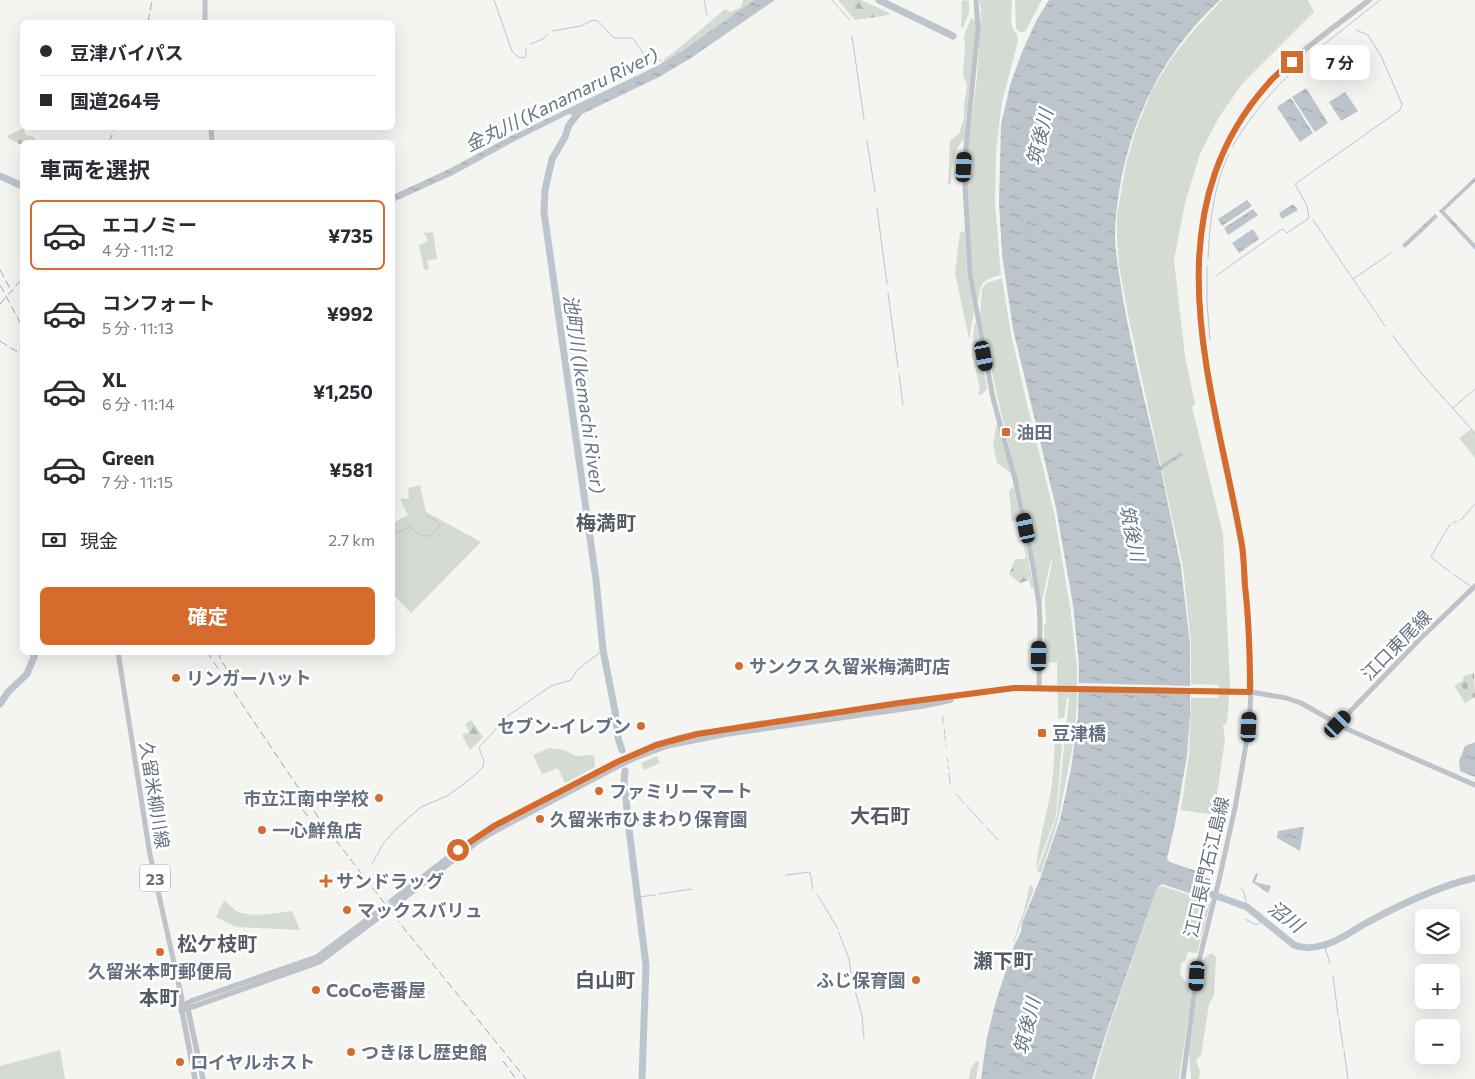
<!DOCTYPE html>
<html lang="ja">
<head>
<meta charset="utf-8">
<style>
  body { margin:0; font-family:Commissioner,"Noto Sans JP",sans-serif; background:#f7f7f7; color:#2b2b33; height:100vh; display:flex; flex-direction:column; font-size:19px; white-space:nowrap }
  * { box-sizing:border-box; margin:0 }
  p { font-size:16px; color:#7c7c81 }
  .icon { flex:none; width:28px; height:28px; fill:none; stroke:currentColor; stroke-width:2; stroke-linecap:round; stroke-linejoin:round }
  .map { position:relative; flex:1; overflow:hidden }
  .side { position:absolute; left:20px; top:140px; width:375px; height:515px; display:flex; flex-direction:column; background:#fff; border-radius:8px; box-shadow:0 5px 20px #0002 }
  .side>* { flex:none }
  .top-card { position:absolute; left:20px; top:20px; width:375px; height:110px; border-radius:8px; box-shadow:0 5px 20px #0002; display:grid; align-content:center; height:110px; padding:0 20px; background:#fff }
  .fabs { position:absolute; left:1415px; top:909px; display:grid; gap:10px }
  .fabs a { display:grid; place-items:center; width:45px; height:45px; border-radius:8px; background:#fff; box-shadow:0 5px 20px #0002; font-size:25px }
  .end { position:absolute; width:22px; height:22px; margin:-11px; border:6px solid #d76b2e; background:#fff; box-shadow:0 0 0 2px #fff }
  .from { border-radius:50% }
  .bubble { position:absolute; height:35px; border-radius:8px; background:#fff; box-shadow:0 5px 20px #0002; font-size:16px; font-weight:700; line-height:35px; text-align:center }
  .car { position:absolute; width:15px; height:30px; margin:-15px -8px; border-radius:6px; box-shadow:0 0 4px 1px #0007; background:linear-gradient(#222 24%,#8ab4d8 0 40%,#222 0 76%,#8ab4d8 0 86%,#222 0) }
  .top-card b { display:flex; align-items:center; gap:18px; height:48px; font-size:19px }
  .top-card b+b { border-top:1px solid #e1e1e2 }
  .top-card i { width:12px; height:12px; background:#2b2b33 }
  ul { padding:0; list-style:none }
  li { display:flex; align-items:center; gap:15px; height:70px; margin:0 10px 8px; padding:0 10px; border:2px solid transparent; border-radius:8px }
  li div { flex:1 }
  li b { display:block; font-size:19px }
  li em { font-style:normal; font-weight:700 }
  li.on { border-color:#d76b2e }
  li>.icon { width:45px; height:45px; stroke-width:1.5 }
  h2 { padding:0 20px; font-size:22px; line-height:60px }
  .pay { display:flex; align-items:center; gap:12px; height:55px; padding:0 20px; font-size:19px }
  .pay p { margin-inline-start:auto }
  .primary-button { display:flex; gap:10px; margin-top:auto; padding:10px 20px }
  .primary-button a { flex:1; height:58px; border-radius:8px; background:#d76b2e; color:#fff; font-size:20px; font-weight:700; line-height:58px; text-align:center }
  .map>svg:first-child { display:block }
  .green { fill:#d4dbd2 }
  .forest { fill:url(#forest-firs) }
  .cemetery { fill:url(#cemetery-stones) }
  .water { fill:url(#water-ripples) }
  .pier { fill:#f4f4f1 }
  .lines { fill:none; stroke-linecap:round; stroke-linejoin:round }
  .stream { stroke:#bdc5cc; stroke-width:1 }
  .river { stroke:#bdc5cc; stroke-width:7 }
  .highway-tunnel { stroke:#d0d3d5; stroke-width:5.5; stroke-dasharray:5.5 3; stroke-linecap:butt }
  .major { stroke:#bec3c9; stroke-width:5 }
  .highway { stroke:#bec3c9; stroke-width:5.5 }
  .rail { stroke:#a3a7ad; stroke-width:1; stroke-dasharray:8 4; stroke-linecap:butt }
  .route { stroke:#d76b2e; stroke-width:6 }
  .poi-dot { fill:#d76b2e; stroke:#fff; stroke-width:2 }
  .labels { text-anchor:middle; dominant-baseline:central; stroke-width:5; stroke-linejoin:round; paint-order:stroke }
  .shield { fill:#fff; stroke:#939ca6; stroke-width:1 }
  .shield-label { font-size:16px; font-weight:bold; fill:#657180 }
  .poi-label { font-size:18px; font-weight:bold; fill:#657180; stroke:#fff; text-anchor:start }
  .street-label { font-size:18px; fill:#657180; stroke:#fff }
  .water-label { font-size:19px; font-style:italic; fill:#667884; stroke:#fff }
  .quarter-label { font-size:20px; font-weight:bold; fill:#535b65; stroke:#fff }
</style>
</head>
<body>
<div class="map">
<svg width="1475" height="1079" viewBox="0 0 1475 1079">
  <defs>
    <pattern id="forest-firs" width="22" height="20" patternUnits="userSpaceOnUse" patternTransform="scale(1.25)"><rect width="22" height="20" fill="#d4dbd2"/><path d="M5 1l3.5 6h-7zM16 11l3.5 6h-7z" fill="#b0b6b0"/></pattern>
    <pattern id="cemetery-stones" width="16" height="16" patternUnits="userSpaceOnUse" patternTransform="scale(1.25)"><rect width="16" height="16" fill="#d4dbd2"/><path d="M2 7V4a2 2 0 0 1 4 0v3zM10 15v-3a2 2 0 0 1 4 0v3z" fill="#b0b6b0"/></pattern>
    <pattern id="water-ripples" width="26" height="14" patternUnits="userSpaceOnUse" patternTransform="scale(1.25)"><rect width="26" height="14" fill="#bdc5cc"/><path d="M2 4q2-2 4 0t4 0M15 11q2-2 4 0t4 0" fill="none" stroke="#9da4ab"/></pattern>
  </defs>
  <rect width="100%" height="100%" fill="#f4f4f1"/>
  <path class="green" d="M743,0H754L682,51L666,61L663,60L673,53L725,9L731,12L741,7Z
    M962,0L969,1V12L963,28L961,27Z
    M979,0H1012C1012,11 1008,27 1017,34L1018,41L1002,102L996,151L995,204L1001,275C980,281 981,283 978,303L972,273L967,187V153L977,77L981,9Z
    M1015,0H1042L1025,32H1020L1016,29Z
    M1222,0H1308L1314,12L1242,84L1219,117L1200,154L1185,203L1174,260L1185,356L1195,404L1192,407L1223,534L1230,685L1227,723L1223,726L1225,739L1214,815L1181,810L1189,755L1191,698H1218L1219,685L1191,684V644L1183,567L1128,315L1119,265L1117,239V215L1126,164L1136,130L1151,92L1171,59L1193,31Z
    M971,18L975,21L976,28L964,139C952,152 952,166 951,183L948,185L950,140L959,134L964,118V105L967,84L963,76L965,46L964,36Z
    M962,231L965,234L967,275L974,312L969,339L955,273L960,233Z
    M433,232L437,259L427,260L429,269L424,270L419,245L428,241L424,233Z
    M1002,278L1011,334L1028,408L1054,512L1070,606L1077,666V698L1075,734L1058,821L1041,873L1037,872L1057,816L1069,698H1067L1064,718L1058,719L1057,662L1045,663L1044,626L1046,622L1045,598L1052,562L1051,559L1041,606L1024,509L996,391L980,317L982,288L987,283Z
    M976,323L987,389L982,394L978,395L980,389L972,355L974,325Z
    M998,421L1011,473L997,463L993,442C996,436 994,428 998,421Z
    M1471,429L1475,433V458L1459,438Z
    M420,485L426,512L481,542L411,613L393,594V523L408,515L400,499L409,498L408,488Z
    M1012,487L1014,488L1034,589L1031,587L1024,559L1026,557L1018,521H1012L1009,492Z
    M1063,733L1056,816L1036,870C1038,841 1048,812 1052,783C1054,769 1054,754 1055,740Z
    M549,748L564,750L576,756L594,755L595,767L565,783L558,768L542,774L533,755Z
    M657,756L660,763L644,770L641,763Z
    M1030,884L1034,889L1014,942H1013L1024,910Z
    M1162,886L1201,899L1210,904L1197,953L1188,952L1186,960L1181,964L1180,973L1192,993L1179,1079H1094L1108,1030L1157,888Z
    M224,900C228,903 232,908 236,911C251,918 276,913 292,911L300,930L236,927L216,917Z
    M1211,953L1216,957L1214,996L1209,1004L1201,1055L1196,1060L1200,1072L1199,1079H1191L1189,1050L1201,961Z
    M60,1050L65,1079H0V1066Z
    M976,1061L979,1062L976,1079H969L971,1068Z"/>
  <path class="forest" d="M838,0H861L889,13V15L855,20Z
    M23,128L26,135L34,137L36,142H22V145L9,139L7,136Z
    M1018,559H1024L1029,580L1020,583L1011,576L1009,573L1012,568L1014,561Z
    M471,720L483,737L470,750L462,735L469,732L465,724Z"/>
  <path class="cemetery" d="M1474,673L1475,697L1465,703L1454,686L1462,681L1464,676Z"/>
  <path class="water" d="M754,0H775L691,58L659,77L578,116L573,117L572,115L569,114L513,142L453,175L393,202V195L449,169L511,136L657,66L682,51Z
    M1049,0H1220C1168,48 1137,106 1122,175C1118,196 1115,218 1115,239C1116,259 1120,279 1123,299C1133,355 1147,410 1160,466L1181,452L1183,455L1161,470L1181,567L1190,644V715L1187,756L1175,824L1167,859L1170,862L1202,873V876L1210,879V881L1201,880L1200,886L1209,892L1208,896H1201V897L1162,884L1157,888L1107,1030L1092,1079H981L987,1037L996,1001L1014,946L1021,932L1022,923L1040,879L1060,820L1071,769L1078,716L1079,665L1073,605L1056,508L1013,329L1002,254L999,202L1001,125L1010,85L1022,52L1036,21Z
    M1306,88L1328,123L1315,132L1292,97Z
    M1345,92L1358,111L1341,121L1329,102Z
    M1291,98L1313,133L1300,142L1277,107Z
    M1475,177V182L1444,211L1475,244V250L1439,211Z
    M1247,200L1252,206L1222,226L1218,219Z
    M1293,204L1298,210L1282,219L1279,213Z
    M1253,209L1258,215L1228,235L1224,228Z
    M1435,214L1438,217L1405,248L1402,245Z
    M1253,229L1259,239L1239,253L1232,243Z
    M1475,742V777L1460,771L1459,761L1465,746Z
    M1301,827H1304L1300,851L1277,838L1278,831Z
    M1256,873L1258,874L1255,882L1271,886L1268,893L1252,882Z"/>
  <path class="pier" d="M1077,683L1192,686V692L1077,690Z"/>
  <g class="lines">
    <path class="stream" d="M494,0L512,51L518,57L524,58L526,56V48
      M704,0L707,15
      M832,0L850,20
      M552,31L581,26L593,20L598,21L614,38H631L634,40L643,53L657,58L664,63
      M852,36L864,119
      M531,44L543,39L548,34
      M1317,50L1380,0
      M867,141L875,192
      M1232,147C1251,115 1275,86 1303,62
      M877,208L887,284
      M1313,220L1353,279L1391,253
      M1208,258C1210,223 1213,186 1229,154
      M1207,266V303L1210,340
      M1216,276L1282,229L1287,233L1309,218L1307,206L1295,184L1400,110L1402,104L1381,56L1368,35L1356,30
      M1353,279L1385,326
      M888,293L898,367
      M1392,335L1422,374L1475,433
      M899,374L903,405
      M1453,408L1475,389
      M1461,520L1475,504
      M1453,523L1457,521
      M1450,524L1431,557L1450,572
      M392,537L396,533L409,527L422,536H430L439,527V523L426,515
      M1453,574L1470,586
      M943,717V723
      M944,728L945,734
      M945,736V740
      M946,744V746
      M947,758L948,762
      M948,766L949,769
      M949,773L950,783
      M957,795L964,803
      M967,806L983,824
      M987,828L998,840
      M372,864L383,844L396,829L421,807L447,796L464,784L476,774L483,767L484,761L479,748L481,745L509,715L551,686L571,680L577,670L603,650
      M786,875L810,872L813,889
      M1241,889L1244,892L1247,907
      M659,894L692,889
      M817,894L838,929
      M638,897L655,895
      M1245,919L1256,925L1263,921
      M839,933L849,959L852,981
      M1324,945L1330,963
      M1333,976L1338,1015
      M855,990L862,1016L864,1039
      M1339,1019L1343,1047
      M1344,1051L1348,1079"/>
    <path class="river" d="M879,0L953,36
      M580,111L569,125L565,137L552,159L545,190L544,212L596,580L603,650L615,711L618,738L622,750
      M0,176L22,186
      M0,704L8,692L27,674L36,652
      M625,771L624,780L629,829L646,965L642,1079
      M1200,890L1247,907L1294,945C1303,949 1314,948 1324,945C1340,941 1353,930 1368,922C1398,906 1442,885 1475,878"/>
    <path class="highway-tunnel" d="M375,914L393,900
      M378,918L396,904"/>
    <path class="major" d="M205,0V22
      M976,0L978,28L964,167L970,275L993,398L1015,479L1033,566L1039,604L1040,624L1039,687
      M211,128L212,142
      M118,652L150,855L182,999L181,1006
      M1338,724L1421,638L1475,586
      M1183,1079L1198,965L1219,880L1235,808L1249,727L1251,692L1286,698L1301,703L1347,729L1475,785"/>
    <path class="highway" d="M393,900L458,850L494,826L617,762L656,745L678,738L756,724L1014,688L1251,692C1250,656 1249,621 1245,585C1244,571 1244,557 1241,543C1215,398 1155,235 1252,103C1283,61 1329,32 1369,0
      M396,904L477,842L495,831L618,766L635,758L667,746L727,734L923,706L951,700
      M187,1005L203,1079
      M181,1011L319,962L378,918
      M195,1079L181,1006L194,1000L317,957L375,914"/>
    <path class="rail" d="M148,22L152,0
      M109,142L115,128
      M0,270L12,292
      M0,285L22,326
      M0,304L22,279
      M0,341L22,355
      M207,652L320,820L406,931L526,1079
      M217,652L227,670
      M291,789L303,810L325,838
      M503,1061L516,1079"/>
  </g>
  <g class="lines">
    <path class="route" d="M458,850L494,826L617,762L656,745L697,734L899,703L1014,688L1250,692C1250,656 1249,621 1245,586C1244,572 1244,558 1242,545C1215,390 1148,220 1267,85C1274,76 1283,69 1292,62"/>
  </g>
  <g class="poi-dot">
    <rect x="1001" y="427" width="10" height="10" rx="2.5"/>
    <circle cx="739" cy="666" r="5"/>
    <circle cx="176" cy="678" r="5"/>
    <circle cx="641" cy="726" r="5"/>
    <rect x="1037" y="728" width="10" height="10" rx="2.5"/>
    <circle cx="599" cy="791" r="5"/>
    <circle cx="379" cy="798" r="5"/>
    <circle cx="540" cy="819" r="5"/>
    <circle cx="262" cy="830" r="5"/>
    <path d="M323.5 873.5h5v5h5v5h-5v5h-5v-5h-5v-5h5z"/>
    <circle cx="347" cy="910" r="5"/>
    <circle cx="160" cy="952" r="5"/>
    <circle cx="916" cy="980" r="5"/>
    <circle cx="316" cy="990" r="5"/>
    <circle cx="351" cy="1052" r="5"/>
    <circle cx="180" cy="1062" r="5"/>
  </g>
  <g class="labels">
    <rect class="shield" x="140" y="864.5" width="30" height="27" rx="4"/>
    <g class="shield-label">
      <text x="155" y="878">23</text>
    </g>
    <g class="poi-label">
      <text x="1016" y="432">油田</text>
      <text x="749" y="666">サンクス 久留米梅満町店</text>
      <text x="186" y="678">リンガーハット</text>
      <text x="631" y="726" text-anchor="end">セブン-イレブン</text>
      <text x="1052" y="733">豆津橋</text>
      <text x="609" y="791">ファミリーマート</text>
      <text x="369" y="798" text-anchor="end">市立江南中学校</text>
      <text x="550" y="819">久留米市ひまわり保育園</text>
      <text x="272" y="830">一心鮮魚店</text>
      <text x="336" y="881">サンドラッグ</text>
      <text x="357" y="910">マックスバリュ</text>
      <text x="160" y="971" text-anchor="middle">久留米本町郵便局</text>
      <text x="906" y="980" text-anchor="end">ふじ保育園</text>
      <text x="326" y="990">CoCo壱番屋</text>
      <text x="361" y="1052">つきほし歴史館</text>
      <text x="190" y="1062">ロイヤルホスト</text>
    </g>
    <g class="street-label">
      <text transform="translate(1396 645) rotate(-45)">江口東尾線</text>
      <text transform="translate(155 795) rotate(81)">久留米柳川線</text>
      <text transform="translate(1206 867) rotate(-77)">江口長門石江島線</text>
    </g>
    <g class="water-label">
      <text transform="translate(561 99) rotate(-26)">金丸川 (Kanamaru River)</text>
      <text transform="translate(1039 137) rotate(-76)">筑後川</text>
      <text transform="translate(585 394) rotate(82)">池町川 (Ikemachi River)</text>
      <text transform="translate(1133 533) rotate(78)">筑後川</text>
      <text transform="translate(1286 916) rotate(37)">沼川</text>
      <text transform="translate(1026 1026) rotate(-76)">筑後川</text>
    </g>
    <g class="quarter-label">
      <text x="606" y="522">梅満町</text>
      <text x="880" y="815">大石町</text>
      <text x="217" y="943">松ケ枝町</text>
      <text x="1003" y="960">瀬下町</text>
      <text x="605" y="979">白山町</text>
      <text x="159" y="997">本町</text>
    </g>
  </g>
</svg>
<div class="fabs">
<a><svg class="icon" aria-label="layers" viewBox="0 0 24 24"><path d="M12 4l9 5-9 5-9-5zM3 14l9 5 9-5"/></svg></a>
<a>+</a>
<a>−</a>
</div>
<i class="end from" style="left:458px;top:850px"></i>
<i class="end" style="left:1292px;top:62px"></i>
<div class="bubble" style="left:1310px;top:45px;width:60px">7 分</div>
<i class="car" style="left:964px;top:167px;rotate:3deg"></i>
<i class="car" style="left:984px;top:356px;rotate:169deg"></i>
<i class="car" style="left:1026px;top:528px;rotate:348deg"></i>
<i class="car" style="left:1039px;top:656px;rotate:1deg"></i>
<i class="car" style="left:1338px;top:724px;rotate:44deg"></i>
<i class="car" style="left:1249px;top:727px;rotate:3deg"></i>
<i class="car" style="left:1197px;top:976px;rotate:184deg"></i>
<div class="top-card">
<b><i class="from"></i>豆津バイパス</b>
<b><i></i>国道264号</b>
</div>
<section class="side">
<h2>車両を選択</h2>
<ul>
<li class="on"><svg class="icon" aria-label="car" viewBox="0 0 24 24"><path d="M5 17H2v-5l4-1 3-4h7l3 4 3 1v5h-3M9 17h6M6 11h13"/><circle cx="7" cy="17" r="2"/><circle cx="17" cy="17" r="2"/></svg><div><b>エコノミー</b><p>4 分 · 11:12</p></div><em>¥735</em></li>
<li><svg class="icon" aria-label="car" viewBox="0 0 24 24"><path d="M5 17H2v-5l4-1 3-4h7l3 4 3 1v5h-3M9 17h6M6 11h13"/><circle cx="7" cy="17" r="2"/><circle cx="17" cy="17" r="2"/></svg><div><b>コンフォート</b><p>5 分 · 11:13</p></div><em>¥992</em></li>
<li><svg class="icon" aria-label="car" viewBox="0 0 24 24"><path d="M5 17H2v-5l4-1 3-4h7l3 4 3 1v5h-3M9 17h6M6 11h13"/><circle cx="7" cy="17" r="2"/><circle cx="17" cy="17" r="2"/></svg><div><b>XL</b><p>6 分 · 11:14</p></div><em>¥1,250</em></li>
<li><svg class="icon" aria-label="car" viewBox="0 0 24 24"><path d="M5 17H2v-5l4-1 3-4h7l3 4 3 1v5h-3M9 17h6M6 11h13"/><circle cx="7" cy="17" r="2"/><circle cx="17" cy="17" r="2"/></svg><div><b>Green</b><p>7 分 · 11:15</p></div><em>¥581</em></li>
</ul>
<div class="pay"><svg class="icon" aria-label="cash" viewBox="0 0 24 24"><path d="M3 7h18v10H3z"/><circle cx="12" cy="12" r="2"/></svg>現金<p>2.7 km</p></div>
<div class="primary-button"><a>確定</a></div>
</section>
</div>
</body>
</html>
